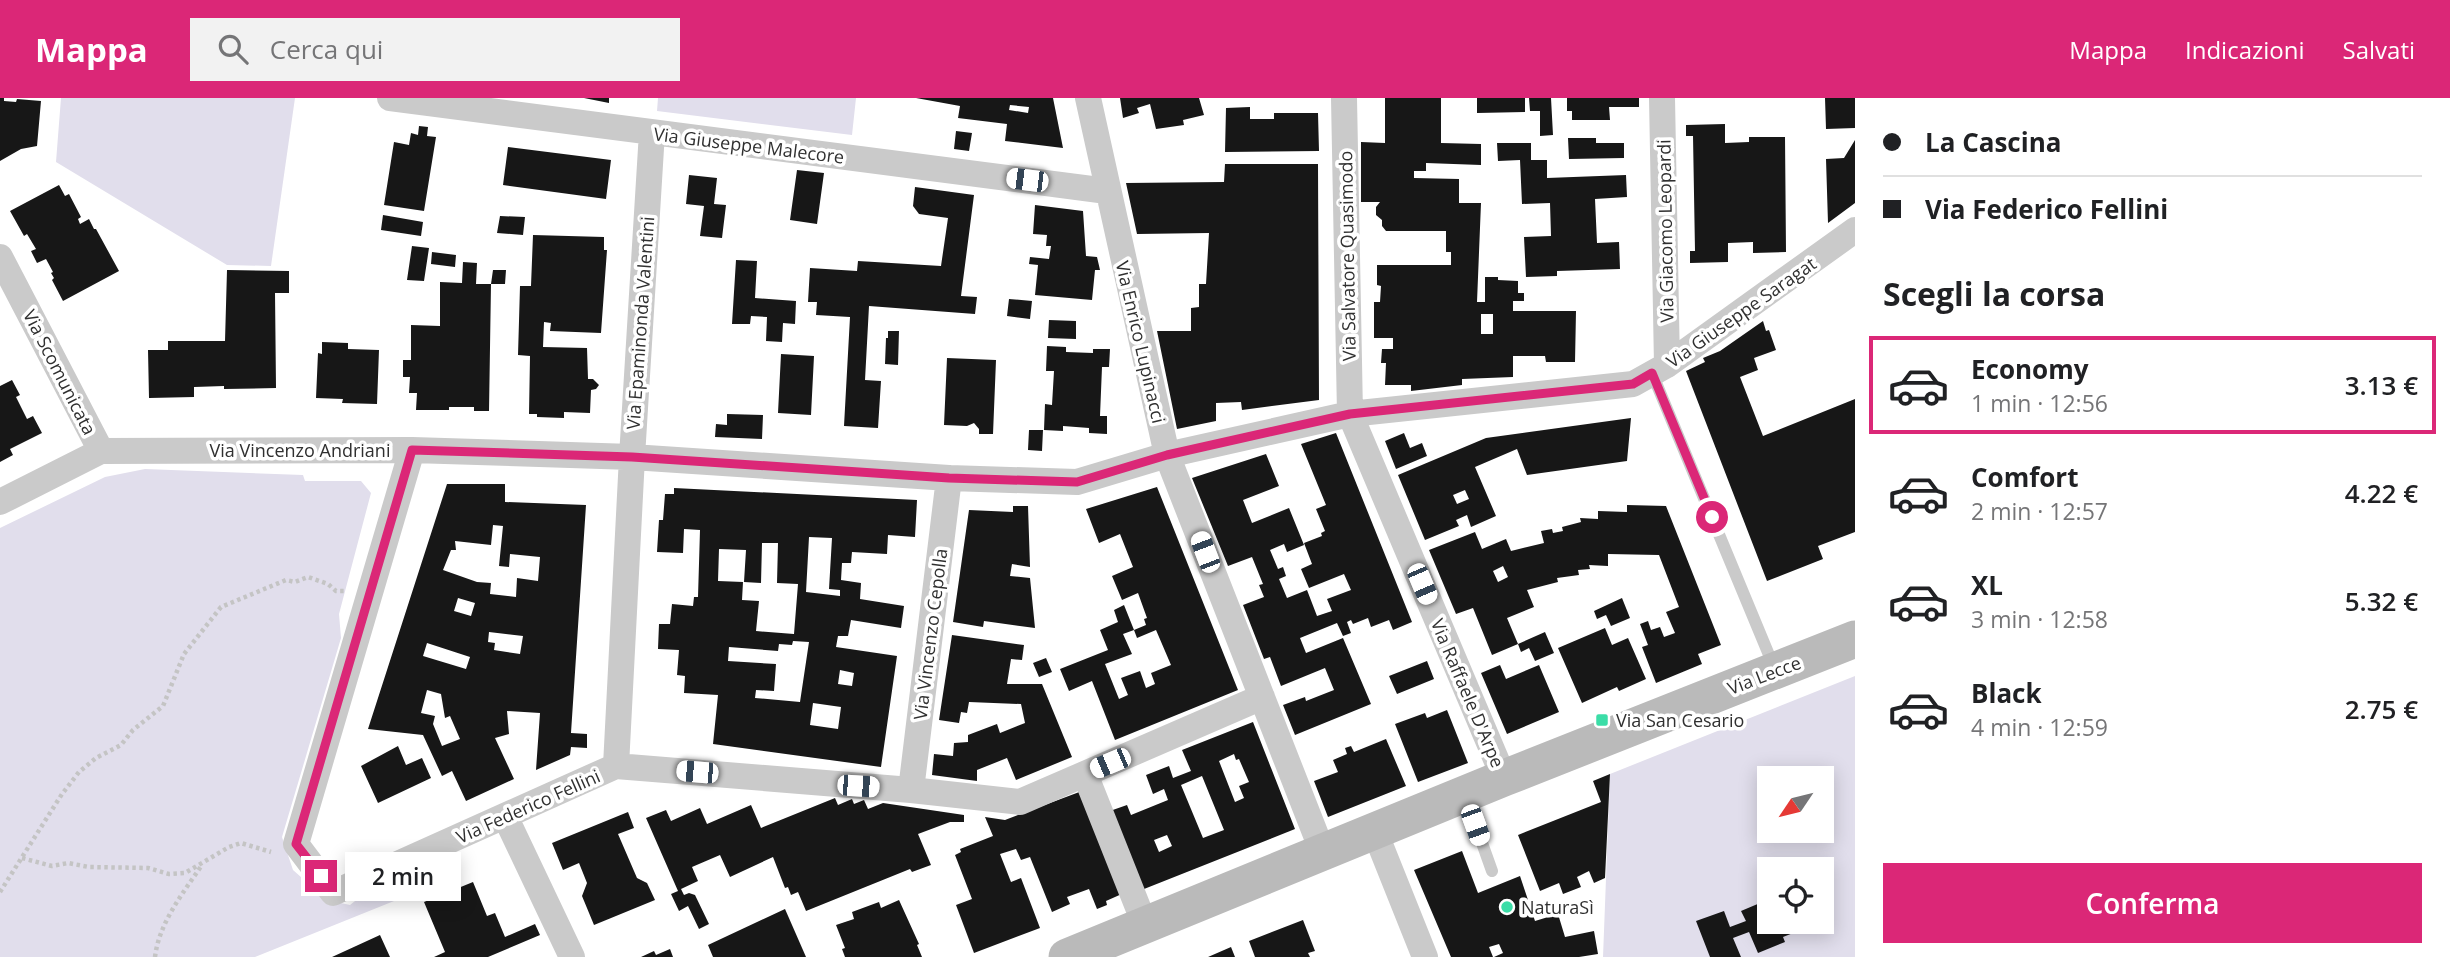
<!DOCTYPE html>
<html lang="it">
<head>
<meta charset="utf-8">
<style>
  body { margin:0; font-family:"Open Sans",sans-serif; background:#f2f2f2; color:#202124; height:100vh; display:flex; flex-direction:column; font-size:26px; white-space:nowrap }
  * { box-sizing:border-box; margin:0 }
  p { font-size:23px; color:#757577 }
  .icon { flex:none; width:38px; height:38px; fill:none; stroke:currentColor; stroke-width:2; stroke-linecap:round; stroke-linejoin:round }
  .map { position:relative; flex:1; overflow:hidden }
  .details { display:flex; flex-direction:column; background:#fff; width:595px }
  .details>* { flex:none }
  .guide { display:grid; align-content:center; height:154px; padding:0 28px; background:#fff }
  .needle { width:46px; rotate:235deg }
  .fabs { position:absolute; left:1757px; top:668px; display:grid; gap:14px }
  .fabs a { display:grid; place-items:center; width:77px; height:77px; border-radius:0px; background:#fff; box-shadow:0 4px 18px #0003; font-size:35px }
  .end { position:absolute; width:32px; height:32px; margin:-16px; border:9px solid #db2777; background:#fff; box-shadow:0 0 0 4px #fff }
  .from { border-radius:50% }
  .bubble { position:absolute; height:49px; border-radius:0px; background:#fff; box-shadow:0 4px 18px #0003; font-size:23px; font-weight:600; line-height:49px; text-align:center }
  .car { position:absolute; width:21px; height:42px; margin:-21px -10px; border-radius:9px; box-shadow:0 0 5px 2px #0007; background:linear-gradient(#fff 24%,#345 0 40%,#fff 0 76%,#345 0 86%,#fff 0) }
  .guide b { display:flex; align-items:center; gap:24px; height:66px; font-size:26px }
  .guide b+b { border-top:2px solid #e0e0e0 }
  .guide i { width:18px; height:18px; background:#202124 }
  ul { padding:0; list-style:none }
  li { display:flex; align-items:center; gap:21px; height:98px; margin:0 14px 10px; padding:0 14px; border:4px solid transparent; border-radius:0px }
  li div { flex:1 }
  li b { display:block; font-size:26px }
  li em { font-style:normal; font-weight:600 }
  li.current { border-color:#db2777 }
  li>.icon { width:63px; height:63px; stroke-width:1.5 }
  h2 { padding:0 28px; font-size:32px; line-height:84px }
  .button { display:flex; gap:14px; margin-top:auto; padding:14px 28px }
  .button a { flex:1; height:80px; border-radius:0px; background:#db2777; color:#fff; font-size:28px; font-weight:600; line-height:80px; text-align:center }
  header { display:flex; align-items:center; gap:42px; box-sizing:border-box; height:98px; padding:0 35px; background:#db2777; color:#fff }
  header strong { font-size:33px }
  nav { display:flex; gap:38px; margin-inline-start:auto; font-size:24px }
  .search { width:490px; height:63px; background:#f2f2f2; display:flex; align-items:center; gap:18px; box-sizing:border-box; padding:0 24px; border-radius:0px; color:#757577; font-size:26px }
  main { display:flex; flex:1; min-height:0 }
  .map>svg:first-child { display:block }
  .green { fill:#e1deec; fill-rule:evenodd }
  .building { fill:#171717; fill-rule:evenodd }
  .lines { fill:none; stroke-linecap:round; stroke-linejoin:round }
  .path { stroke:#c4c4c4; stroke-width:4.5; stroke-dasharray:3.5 3.5; stroke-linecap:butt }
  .service { stroke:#cacaca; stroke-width:12 }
  .minor { stroke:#cacaca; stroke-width:26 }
  .secondary { stroke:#bababa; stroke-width:37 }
  .route { stroke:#db2777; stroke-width:9 }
  .poi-dot { fill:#3bdda7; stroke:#fff; stroke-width:2.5 }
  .labels { text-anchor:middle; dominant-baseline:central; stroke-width:7; stroke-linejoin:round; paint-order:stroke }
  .street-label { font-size:18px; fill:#303030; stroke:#fff }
  .poi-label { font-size:18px; fill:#303030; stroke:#fff; text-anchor:start }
</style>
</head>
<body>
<header>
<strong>Mappa</strong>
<div class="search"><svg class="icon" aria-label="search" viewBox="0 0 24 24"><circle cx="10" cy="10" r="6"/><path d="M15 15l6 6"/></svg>Cerca qui</div>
<nav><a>Mappa</a><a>Indicazioni</a><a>Salvati</a></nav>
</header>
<main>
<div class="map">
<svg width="1855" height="859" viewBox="0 0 1855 859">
  <rect width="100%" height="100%" fill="#fff"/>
  <path class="green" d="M61,0H295L271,168L227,167L56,64Z
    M658,0H856L852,37L657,13Z
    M145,371L303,377L305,383H361L371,395L339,516L341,540L282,739L293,772L327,802L350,807L379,784L389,787L399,801L255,859H0V430L105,379Z
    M1855,578V859H1603L1610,676ZM1769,681H1822V733H1769ZM1769,772H1822V824H1769Z"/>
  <path class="building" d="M0,0H4V3L16,4L17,1L41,3L37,48L21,51L0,63Z
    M584,0H609V5Z
    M916,0H1053L1063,50L1005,43L1007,26L958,20L960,8ZM1010,7L1029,9L1028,15L1009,12Z
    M1120,0H1199L1204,17L1183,22L1184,27L1156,31L1150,6L1137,10L1139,15L1123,20Z
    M1385,0H1441V45L1481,46V67L1426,65V73H1414V80L1459,81V105H1481L1477,204H1485V179H1498V182L1518,183V195H1524V203H1513V213H1576L1575,264H1546L1545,258H1513V279L1462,281V287L1411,293V287H1385L1386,265H1381L1382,251H1393V240H1374V204H1380L1381,188L1377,187V167H1451V154H1446V133H1386L1382,128V122L1376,117V109L1380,104H1361V44L1385,45ZM1481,216H1493V236H1481Z
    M1477,0H1525V14L1477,15Z
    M1529,0H1551L1553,37L1540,38V13H1530Z
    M1567,0H1639V9H1609L1610,22H1572V13H1567Z
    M1825,0H1855V30L1826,31Z
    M1250,9V21H1274V15H1318L1319,53L1225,54L1226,10Z
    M1725,26V45L1749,44V39H1785L1786,154L1753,155V144L1728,145V164L1690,165V153H1695L1693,38H1686V27Z
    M419,28L428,29L427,38L436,39L424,113L384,107L394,44L409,47L411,35L418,37Z
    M956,33L972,35L969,53L954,51Z
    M1568,40H1596V45H1624V60L1569,61Z
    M1855,42V105L1828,125L1826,61L1844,60Z
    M1497,45H1531V62H1547V80L1626,77L1627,99L1595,101L1597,145L1619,144L1620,171L1557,173V178L1526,179L1524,139L1551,138L1550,105L1522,106L1520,62L1498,63Z
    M508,49L611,62L606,101L503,87Z
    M1225,66H1318L1319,302L1242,312L1241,304L1216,305V323L1177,331L1157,233H1191V210L1199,209V186H1206L1209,135L1137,136L1126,85L1224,84Z
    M797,72L824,75L817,126L790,122Z
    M689,77L717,80L714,106L726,107L722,140L700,138L704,108L686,106Z
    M59,87L65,98L69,96L81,119L78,121L80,126L89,121L94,131H96L119,173L63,203L52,182L54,180L51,175L53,174L46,161L37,165L31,153L36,151L27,136L24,138L10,113Z
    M915,89L974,97L961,198L977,199L975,216L869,208L865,282L881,283L878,330L844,328L850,219L816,217L817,204H808L810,170L857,173L858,163L941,168L948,120L919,116L913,108Z
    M1035,107L1083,113L1086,158L1097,159L1100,172H1095L1092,202L1035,197L1038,167L1029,166L1030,159L1049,161L1051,148H1046L1047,137L1033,136Z
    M383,117L423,124L421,138L381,132Z
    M500,118L525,119L523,137L497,135Z
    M533,137L604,139V152H607L601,235L550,233L551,225L544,224L543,249L587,250L588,281H593L599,287L596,291L591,292L590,315L564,314V320L537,319V316H529L530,258L518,257L519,223L520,188H531Z
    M412,148L429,150L424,183L407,182Z
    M432,154L456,157L455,169L431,166Z
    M736,162L757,163L755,200L796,203L795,226L783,225L782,244L766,243L767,219L751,218L750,226H732Z
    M463,164L477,165L476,186H491L489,313H474V309H449V312H416L417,295H409L410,279H403V262H411V227L440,228V184L462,185Z
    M227,172L289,173V195H275L276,290L224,291V288L194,289V299L149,300L148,252H168V243H225Z
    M493,172H506L505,186H491Z
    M1009,201L1032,203L1030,221L1007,218Z
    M1049,222L1076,223V241L1048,240Z
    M1763,223L1766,233L1769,232L1776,252L1754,260L1758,272L1740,279L1763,338L1855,301V434L1818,448L1823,461L1767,483L1686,273L1705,264L1703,260L1720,253Z
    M888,233H899L898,267L885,266L886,240H888Z
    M322,244L348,245V251L379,252L377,306L342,305L343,301L316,300L318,255L322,256Z
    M1047,248L1066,249V254L1093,255V251H1110L1109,269H1102L1100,318H1107V336L1089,335V330L1063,328V333L1044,332L1045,306L1052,307L1054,273H1046Z
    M781,256L814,258L811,317L778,315Z
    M947,260L996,262L993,336H979V331L974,325L967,328L944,327Z
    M12,282L20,297L16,299L27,321L33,318L42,335L10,351L13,357L0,364V288Z
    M727,316L763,317L762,341L715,339L716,326L727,327Z
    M1631,320L1627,363L1527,377L1517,351L1475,369L1496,418L1471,429L1467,417L1456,422L1459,428L1425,442L1398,377L1486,340ZM1465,392L1469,401L1457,406L1453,397Z
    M1029,332H1043L1042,353L1028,352Z
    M1336,335L1412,524L1393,532L1389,522L1371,529L1368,520L1353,526L1351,522L1347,524L1351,535L1343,538L1337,525L1300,540L1306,555L1343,540L1371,606L1295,637L1283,607L1305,599L1306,603L1334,592L1325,570L1281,588L1270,559L1264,561L1243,507L1264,499L1259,487L1263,486L1252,459L1228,468L1192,380L1266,356L1279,388L1243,402L1252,425L1289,410L1304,447L1287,454L1284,446L1270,452L1278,471L1283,469L1286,478L1279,481L1287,500L1307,492L1317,518L1332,513L1327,501L1351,492L1344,476L1309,490L1301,471L1312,466L1304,445L1322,438L1321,435L1325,433L1316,411L1326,407L1301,346Z
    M1404,335L1410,350L1422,345L1427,358L1396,371L1385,343Z
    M447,386H505V404L586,407L571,635L587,636V650L571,649L570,657L536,672L540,615L507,613L509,636L495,640L514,681L466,703L452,673L442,678L423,637L368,631ZM493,427L503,428L499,468L509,469L510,456L540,459L538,483L517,480L516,499L490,496L491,485L477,484L443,472L451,452H456L455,443L491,447ZM458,500L475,505L471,518L454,513ZM489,534L523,538L520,556L494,552L495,545L488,544ZM427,545L470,559L466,571L423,558ZM427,592L441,596L445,620L450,618L460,641L442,648L433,626L435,618L421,615Z
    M1157,389L1238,592L1115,642L1092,583L1069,593L1060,571L1108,552L1100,532L1118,524L1114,512L1124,507L1134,532L1123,536L1132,556L1105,566L1119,601L1128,597L1121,580L1140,573L1146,590L1155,586L1151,575L1171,567L1156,532L1137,540L1134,532L1146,527L1144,521L1147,520L1138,495L1122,502L1112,478L1133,469L1120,436L1099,445L1086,411Z
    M674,390L917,402L915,439L888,437L887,456L852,454L851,465H842L841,482L861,485L860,501L904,508L901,530L851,522L848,538H838L836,549L897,558L881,669L713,646L718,597L684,595L685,578L677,577L679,552L658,551L659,526H670L672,506L693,508L694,499H698L700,432L684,431L683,455L657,454L659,422H663L665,396H674ZM809,439L832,440L829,491L840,492V498L806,494ZM762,445H778L777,485L798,486L794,536L756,533L759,503L742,502L743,484L718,483L719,451L746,452L744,484L761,485ZM793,543L809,544L800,604L755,600L756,592L774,593L776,566L728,563L729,549L778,553L779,546L792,547ZM840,572L854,575L852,588L838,586ZM813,605L841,609L838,631L810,627Z
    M1627,407L1666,408L1721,547L1698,556L1702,566L1656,585L1642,549L1648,547L1640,526L1648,523L1651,532L1660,529L1664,539L1675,535L1666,514L1679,509L1659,457L1608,456V468L1589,467L1590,471L1578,472L1579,477L1557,480L1558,484L1527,492L1534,509L1507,520L1518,546L1545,534L1554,555L1535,563L1529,550L1521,554L1518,546L1492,557L1473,510L1456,516L1429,452L1475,434L1482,451L1506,441L1511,453L1544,445L1541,433L1552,431L1553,435L1563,433L1562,429L1581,424L1580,420L1598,421V413L1627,414ZM1503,468L1508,479L1498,484L1493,473Z
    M1013,408H1028L1030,469L1012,466L1010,478L1030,480L1035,530L984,523L983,529L953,524L969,412L1013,414Z
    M1622,500L1630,520L1611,528L1606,517L1597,521L1594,513Z
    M1605,530L1612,547L1628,540L1646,581L1619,593L1617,589L1582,605L1558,550Z
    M952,537L1024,547L1022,562L1011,561L1007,586H1042L1072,659L1016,682L1007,660L977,672V683L932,677L934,656L953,658L954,645L968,644V637L997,626L1000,635L1025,625L1021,606L969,604L967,615L961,614L959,625L939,622Z
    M1046,560L1052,574L1039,579L1033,565Z
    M1427,563L1434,581L1397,596L1389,578Z
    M1500,567L1506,581L1539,567L1559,614L1507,636L1481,575Z
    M1447,612L1468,665L1418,684L1395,626L1425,615L1427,620Z
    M1253,624L1295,731L1139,793L1107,714L1127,707L1131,717L1168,702L1164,691L1153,696L1146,677L1169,668L1173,680L1191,673L1182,652ZM1234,656L1236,662L1239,661L1249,684L1239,688L1244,700L1235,704L1219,663ZM1202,678L1224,732L1203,740L1181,687ZM1167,737L1172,748L1159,754L1154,742Z
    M1386,641L1406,688L1328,719L1314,683L1338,674L1333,662L1347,656L1345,650L1351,648L1354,654Z
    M398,648L406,667L422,660L431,680L378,705L361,668Z
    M1610,676L1605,780L1594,785L1589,773L1577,779L1581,789L1563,796L1559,785L1540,793L1518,737L1601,704L1593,683Z
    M1082,693L1124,795L1106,803L1107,807L1097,811L1089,791L1067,799L1070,806L1052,814L1030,759L1021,762L1016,751L1000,756L1011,784L1021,780L1040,830L974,855L956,807L972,801L955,757L961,754L960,751L993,738L985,719L1005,722Z
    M835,700L838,707L852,701L854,706L864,702L868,711L883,705L964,717V724H950L918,736L931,767L912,774L910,771L806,813L798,794L791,797L788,789L785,790L773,759L730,779L720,757L692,769L698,783L681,791L684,797L689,795L695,797L709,826L699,831L688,808L679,813L671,796L678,793L646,720L666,712L671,723L700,710L707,726L751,707L761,730Z
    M628,714L634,730L618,736L637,780L647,785L655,802L594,827L582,798L587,785L579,765L563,772L552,745Z
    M1462,753L1478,795L1520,778L1535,823L1558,816L1565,839L1594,833L1598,856L1579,859H1494L1503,855L1499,846L1489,849L1493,859H1451L1414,772Z
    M473,784L487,818L495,815L505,839L535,826L540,837L488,859H434L445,854L424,804Z
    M1822,794L1832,820L1822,824Z
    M899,802L919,846L917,847L922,859H845L842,851L845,850L836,827L854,821L852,814L879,804L881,810Z
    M1760,805L1763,812L1769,810V824H1821L1783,839L1785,844L1758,855L1749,834L1733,840L1741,859H1710L1696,823L1724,813L1730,829L1746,823L1741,813Z
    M785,811L806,859H713L708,847Z
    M1303,822L1315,853L1308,855L1310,859H1255L1249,843Z
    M380,837L390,859H332Z
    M1231,849L1235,859H1208Z
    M670,851L673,859H641L654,853L656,857Z"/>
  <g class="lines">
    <path class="path" d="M22,760L52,768L68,765L89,769L148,770L169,776L185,775L229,749L241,745L271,754
      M0,794L62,696L79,674L96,660L121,647L133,632L163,608L184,556L221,509L286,482L295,484L308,479L328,486L336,493H345
      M155,859C159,825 183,795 202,767"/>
    <path class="service" d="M1652,275L1774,569
      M1466,700L1492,773"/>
    <path class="minor" d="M390,0L1107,93
      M1088,0L1167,357L1323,755
      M1344,0L1350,316L1504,680
      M1662,0L1667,267
      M0,159L101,353
      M412,352L296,746L333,795L616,668L911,692L1020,704L1262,599
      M0,404L101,353L412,352L632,359L949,380L1077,384L1167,357L1350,316L1633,286L1667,267L1855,132
      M616,668L632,359L652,34
      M1085,676L1145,827
      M911,692L949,380
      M505,718L572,859
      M1375,734L1425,859"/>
    <path class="secondary" d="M1067,859L1504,680L1855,541"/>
  </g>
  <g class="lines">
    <path class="route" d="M321,778L296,746L412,352L632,359L949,380L1077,384L1167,357L1350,316L1633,286L1652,275L1712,419"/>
  </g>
  <g class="poi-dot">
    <rect x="1595" y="615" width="14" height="14" rx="3.5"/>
    <circle cx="1507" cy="809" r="7"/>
  </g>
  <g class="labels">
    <g class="street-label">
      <text transform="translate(749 47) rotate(7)">Via Giuseppe Malecore</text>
      <text transform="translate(1665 133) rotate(-91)">Via Giacomo Leopardi</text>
      <text transform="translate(1347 158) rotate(-91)">Via Salvatore Quasimodo</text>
      <text transform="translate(1741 214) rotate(-35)">Via Giuseppe Saragat</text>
      <text transform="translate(640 225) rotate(-86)">Via Epaminonda Valentini</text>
      <text transform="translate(1141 244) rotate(77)">Via Enrico Lupinacci</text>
      <text transform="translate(60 274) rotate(63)">Via Scomunicata</text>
      <text x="300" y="352">Via Vincenzo Andriani</text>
      <text transform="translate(930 536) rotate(-83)">Via Vincenzo Cepolla</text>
      <text transform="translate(1764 577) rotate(-21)">Via Lecce</text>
      <text transform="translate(1468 595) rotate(67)">Via Raffaele D'Arpe</text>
      <text transform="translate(528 708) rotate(-24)">Via Federico Fellini</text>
    </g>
    <g class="poi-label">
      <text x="1616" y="622">Via San Cesario</text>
      <text x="1521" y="809">NaturaSì</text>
    </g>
  </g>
</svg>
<div class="fabs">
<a><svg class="needle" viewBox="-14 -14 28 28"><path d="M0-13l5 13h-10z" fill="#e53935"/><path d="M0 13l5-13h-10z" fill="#757577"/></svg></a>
<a><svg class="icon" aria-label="locate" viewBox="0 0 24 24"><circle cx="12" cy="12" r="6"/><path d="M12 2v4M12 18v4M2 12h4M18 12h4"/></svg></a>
</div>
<i class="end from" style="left:1712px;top:419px"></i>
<i class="end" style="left:321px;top:778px"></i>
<div class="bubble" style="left:345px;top:754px;width:116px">2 min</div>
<i class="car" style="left:1027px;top:82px;rotate:277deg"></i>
<i class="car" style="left:1205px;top:454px;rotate:339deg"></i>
<i class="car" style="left:1422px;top:486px;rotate:157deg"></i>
<i class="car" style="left:1110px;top:665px;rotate:247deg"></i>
<i class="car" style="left:697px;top:674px;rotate:275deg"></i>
<i class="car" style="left:858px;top:688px;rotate:94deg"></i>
<i class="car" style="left:1475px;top:727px;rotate:160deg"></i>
</div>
<section class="details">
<div class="guide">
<b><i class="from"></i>La Cascina</b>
<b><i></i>Via Federico Fellini</b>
</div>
<h2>Scegli la corsa</h2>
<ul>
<li class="current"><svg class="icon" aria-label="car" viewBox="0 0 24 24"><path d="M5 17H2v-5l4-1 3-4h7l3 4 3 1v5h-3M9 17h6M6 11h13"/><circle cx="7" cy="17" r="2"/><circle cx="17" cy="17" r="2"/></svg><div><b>Economy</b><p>1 min · 12:56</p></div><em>3.13 €</em></li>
<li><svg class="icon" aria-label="car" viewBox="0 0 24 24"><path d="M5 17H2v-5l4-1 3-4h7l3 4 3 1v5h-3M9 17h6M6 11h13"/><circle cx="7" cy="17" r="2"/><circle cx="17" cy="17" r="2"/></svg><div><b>Comfort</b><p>2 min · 12:57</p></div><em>4.22 €</em></li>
<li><svg class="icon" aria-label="car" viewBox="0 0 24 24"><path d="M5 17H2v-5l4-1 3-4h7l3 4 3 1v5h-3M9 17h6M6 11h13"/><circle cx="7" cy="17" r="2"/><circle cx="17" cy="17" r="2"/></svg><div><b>XL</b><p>3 min · 12:58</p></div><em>5.32 €</em></li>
<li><svg class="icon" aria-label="car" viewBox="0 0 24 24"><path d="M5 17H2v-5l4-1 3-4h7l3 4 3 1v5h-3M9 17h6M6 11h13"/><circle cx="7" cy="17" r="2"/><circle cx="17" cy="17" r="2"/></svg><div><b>Black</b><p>4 min · 12:59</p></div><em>2.75 €</em></li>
</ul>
<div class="button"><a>Conferma</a></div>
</section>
</main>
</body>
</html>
